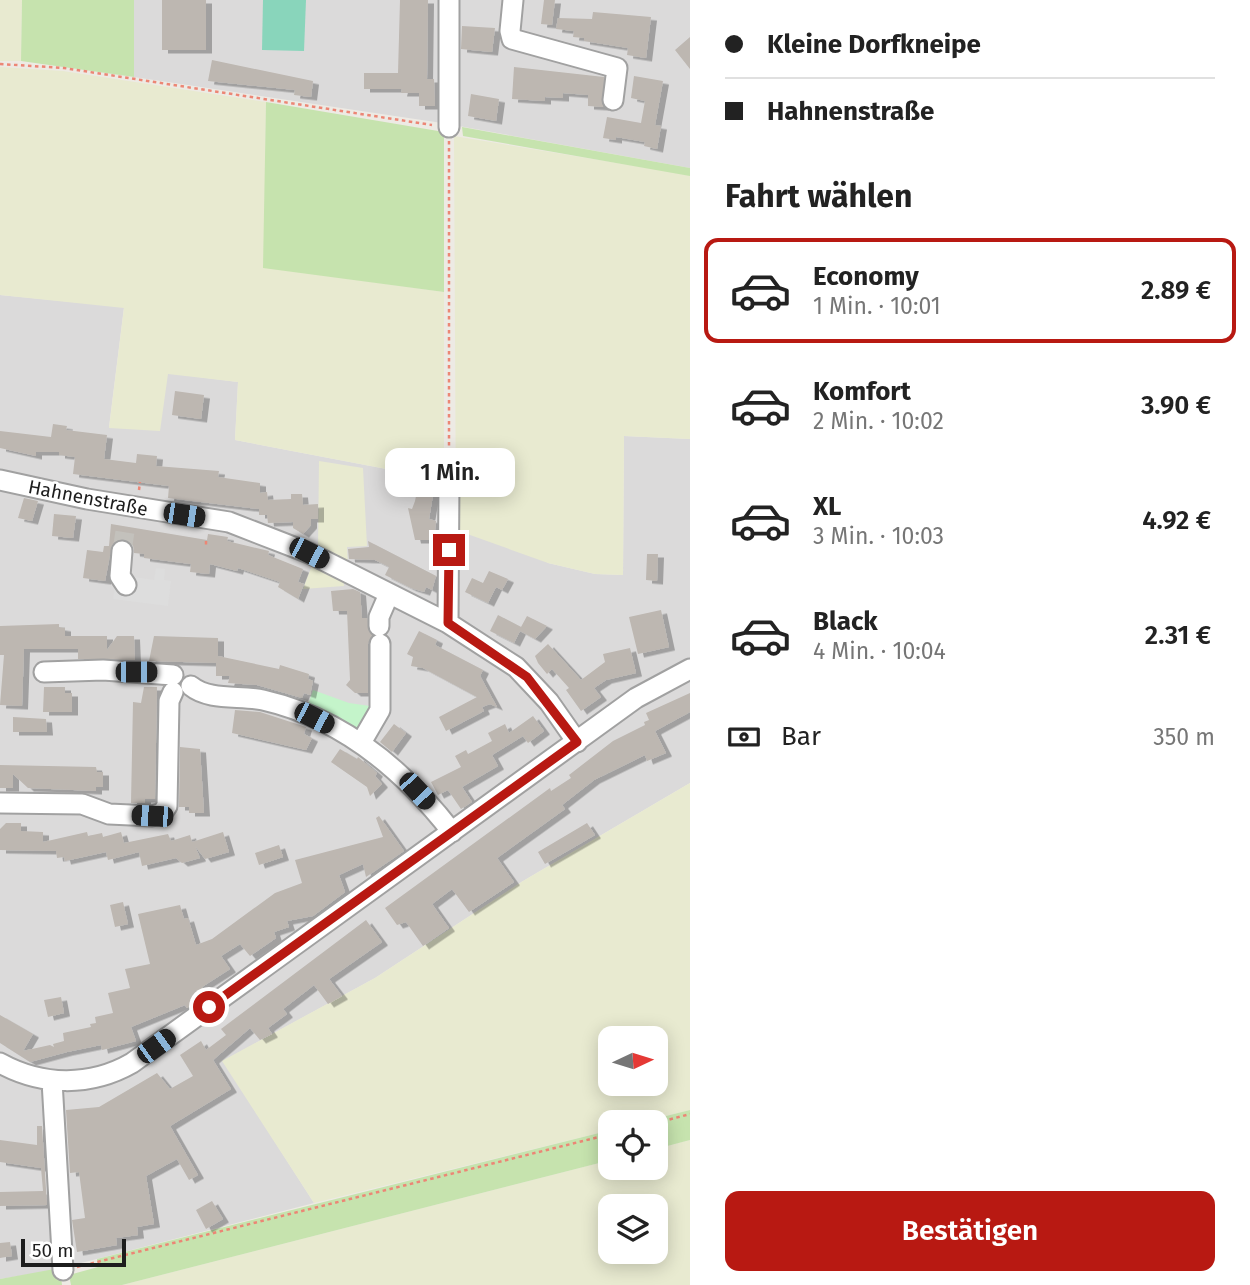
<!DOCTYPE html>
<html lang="de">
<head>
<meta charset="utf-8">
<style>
  body { margin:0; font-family:"Fira Sans",sans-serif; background:#f2f2f2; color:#222; height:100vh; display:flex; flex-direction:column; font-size:26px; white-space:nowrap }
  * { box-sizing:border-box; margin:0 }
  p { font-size:23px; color:#767676 }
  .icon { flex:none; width:38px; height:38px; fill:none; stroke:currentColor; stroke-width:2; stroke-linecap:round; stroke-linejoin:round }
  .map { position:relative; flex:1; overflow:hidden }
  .drawer { display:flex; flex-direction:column; background:#fff; width:560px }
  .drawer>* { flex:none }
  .hud { display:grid; align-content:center; height:154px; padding:0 35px; background:#fff }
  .needle { width:46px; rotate:86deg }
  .fabs { position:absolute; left:598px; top:1026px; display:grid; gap:14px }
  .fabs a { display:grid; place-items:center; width:70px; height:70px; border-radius:14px; background:#fff; box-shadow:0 4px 18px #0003; font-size:35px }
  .scale { position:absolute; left:21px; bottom:18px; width:105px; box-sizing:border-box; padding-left:7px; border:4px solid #1d1d1d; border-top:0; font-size:19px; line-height:24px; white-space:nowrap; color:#1d1d1d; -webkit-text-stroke:5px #fff; paint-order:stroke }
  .end { position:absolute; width:32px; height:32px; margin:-16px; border:9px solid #b81912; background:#fff; box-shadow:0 0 0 4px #fff }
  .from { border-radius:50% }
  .bubble { position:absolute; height:49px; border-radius:14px; background:#fff; box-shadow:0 4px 18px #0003; font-size:23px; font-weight:600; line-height:49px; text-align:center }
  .car { position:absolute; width:21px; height:42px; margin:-21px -10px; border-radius:9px; box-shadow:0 0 5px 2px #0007; background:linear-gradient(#222 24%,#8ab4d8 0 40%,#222 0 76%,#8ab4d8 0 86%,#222 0) }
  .hud b { display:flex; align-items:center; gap:24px; height:66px; font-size:26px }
  .hud b+b { border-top:2px solid #e0e0e0 }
  .hud i { width:18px; height:18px; background:#222 }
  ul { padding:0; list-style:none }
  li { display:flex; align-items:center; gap:21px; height:105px; margin:0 14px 10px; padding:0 21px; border:4px solid transparent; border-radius:14px }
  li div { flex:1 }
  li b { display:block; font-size:26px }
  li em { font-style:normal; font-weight:600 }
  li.selected { border-color:#b81912 }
  li>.icon { width:63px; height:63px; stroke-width:1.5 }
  h2 { padding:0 35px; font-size:32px; line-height:84px }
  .pay { display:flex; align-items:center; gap:18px; height:77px; padding:0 35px; font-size:26px }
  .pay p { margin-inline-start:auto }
  .button { display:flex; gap:14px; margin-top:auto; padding:14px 35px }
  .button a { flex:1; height:80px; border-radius:14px; background:#b81912; color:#fff; font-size:28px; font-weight:600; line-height:80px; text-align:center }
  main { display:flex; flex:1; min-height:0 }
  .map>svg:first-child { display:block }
  .residential { fill:#dbdada }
  .farmland { fill:#e8ead0; fill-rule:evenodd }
  .grass { fill:#c6e3ae }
  .park { fill:#c4f4ca }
  .pitch { fill:#89d5bb }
  .parking { fill:#ddd }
  .building { fill:#bdb7b1; filter:url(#shadow) }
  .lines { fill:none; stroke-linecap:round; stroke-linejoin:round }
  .minor-tunnel { stroke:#c3c1bc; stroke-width:19; stroke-dasharray:19 10; stroke-linecap:butt }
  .minor-casing { stroke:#a1a1a1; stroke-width:23 }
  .path { stroke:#ec8675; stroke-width:2.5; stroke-dasharray:3.5 3.5; stroke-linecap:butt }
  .minor { stroke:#fff; stroke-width:19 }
  .route { stroke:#b81912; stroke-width:9 }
  .labels { text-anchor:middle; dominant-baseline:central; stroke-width:5; stroke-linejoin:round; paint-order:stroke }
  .street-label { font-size:19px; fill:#1d1d1d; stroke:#fff }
</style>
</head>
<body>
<main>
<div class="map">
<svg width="690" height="1285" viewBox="0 0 690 1285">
  <defs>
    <filter id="shadow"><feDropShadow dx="6" dy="3.5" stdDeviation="0" flood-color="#0004"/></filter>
  </defs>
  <rect width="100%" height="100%" fill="#edeae4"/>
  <path class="residential" d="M134,0H690V168L442,123L134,77Z
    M0,295L124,307L109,427L167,373L238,382L235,440L444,480L548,563L595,574L623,575L624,436L690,439V783L523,881L375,978L223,1061L314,1203L50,1271L0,1279Z"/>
  <path class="farmland" d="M0,0H22L21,61H0Z
    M0,67L63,71L266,102L264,267L444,292V480L235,440L238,382L168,374L160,431L109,428L124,308L0,295Z
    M454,136L690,175V439L624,436L623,575L595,574L548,563L456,530Z
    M319,461L363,468L367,546L347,547L348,565L318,550Z
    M313,563L343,578L344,586L303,589Z
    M690,783V1110L642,1122H611V1130L314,1203L222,1061L375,978L523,881ZM611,1038H656V1083H611Z
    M690,1140V1285H122L611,1160V1167H656V1149ZM611,1206H656V1251H611Z"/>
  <path class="grass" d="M22,0H134V77L21,61Z
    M266,102L444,132V292L263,268Z
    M462,127L690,168V176L463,136Z
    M690,1110V1140L656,1149V1122H642Z
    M611,1130V1160L122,1285H71L69,1275L98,1267L97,1259Z
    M60,1268L62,1285H0V1279Z"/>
  <path class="park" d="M313,690L349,703L370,706L372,709L360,736L307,708Z"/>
  <path class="pitch" d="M263,0H306L304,51L262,50Z"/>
  <path class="parking" d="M156,568L165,569L164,580L171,581L168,606L113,599L115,587L125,588L127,576L154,580Z"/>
  <path class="building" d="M162,0H206V50H162Z
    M400,0H428L427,79H434L435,106H419V93H401L402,89H364V73H398Z
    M544,0H555L552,25L541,24Z
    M593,12L651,17L646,58L627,55L628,48L584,41V38L573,37L574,31L556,29L558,18L592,19Z
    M462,26L495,28L492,52L461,49Z
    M690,37V69L675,50Z
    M212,60L313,81L311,97L294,95L295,90L208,81Z
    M514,67L604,77L603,107L588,106V95L563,93V98L545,97V101L512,99Z
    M634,76L663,81L655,125L661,126L657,149L644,146L645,142L616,137V140L603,138L607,117L641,123L645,101L631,98Z
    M471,94L499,99L496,121L468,116Z
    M175,391L204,395L201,419L172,415Z
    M53,424L67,426L66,430L107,435L104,459L136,463L137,454L157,456L156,466L219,471L218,477L260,483V493L267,492L268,500L291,499V494H302L303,505L318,504V519H311V525L303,534L293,528V522L268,523L267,515H259V509L168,498L169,486L73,474L75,457L59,455V452H36V456L0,448V431L51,437Z
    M418,486L434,489L429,519L436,521L434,540H415L408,508L412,509L415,501Z
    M24,498L38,501L32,521L18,518Z
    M54,514L76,516L73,538L52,536Z
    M111,524L207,540L208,534L228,537L227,541L269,551L268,555L303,569L298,582L304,584L298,599L278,587L280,582L238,568L237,571L210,564L209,574L190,572L191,564L144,558V554L134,553L133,545L122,539L112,545L105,581L83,578L87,550L103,552L104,546H109Z
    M368,541L436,576L432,590L426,587L424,592L411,588L385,575L389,567L375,560L349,559L348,549L369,547Z
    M647,554H658L657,581L646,580Z
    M489,571L508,579L502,590L496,587L488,603L465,592L472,578L483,583Z
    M353,589L360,592L362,618H367L372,635L368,644V693H355L346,685L350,680L347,611H333L331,591Z
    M661,610L669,647L638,654L629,617Z
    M498,615L521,627L527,616L547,626L535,639L520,631L514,643L490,631Z
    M59,624V627L65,628V636H107V650L117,636H134L135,660L78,659V649H24L22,706L0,705L4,655H0V626Z
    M419,631L437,640L435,645L483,670L480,676L497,707L490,704L482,707L484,711L446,731L439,717L477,697L423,668L411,666L413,657L407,654Z
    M154,636L218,638V656L279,669L280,665L309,674L308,679L313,681L310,695L304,693L302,698L257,685L228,683L230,676H216V663L149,661Z
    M548,644L581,680L605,662L603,654L630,648L636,673L606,680L594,688L601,697L581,711L566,690L569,688L552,669L547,674L538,663L535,656Z
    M44,687H65V693H72V712H43Z
    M144,687H157L155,799H145V803H131L133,702L141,703Z
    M690,693V712L655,731L666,753L647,761L645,755L594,780L562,805L565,809L497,858L514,882L469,912L452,889L432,904L449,928L423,946L406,922L397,925L385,908L550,788L551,791L571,778L569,775L613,741L645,725L644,722L649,720L646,713Z
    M235,710L260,712L306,727L304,734L312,738L306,750L232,733Z
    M533,716L544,731L528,743L523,736L492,755L498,766L462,787L472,802L461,809L448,790L438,795L431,782L461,767L455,756L466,750L468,754L492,741L488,733L505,724L509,733Z
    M13,717L46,719L47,732H13Z
    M394,724L406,733L392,752L380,742Z
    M180,747L200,749L204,813H189V807H179Z
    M340,749L357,759L358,757L377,773L375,776L382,784L370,796L367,787L331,762Z
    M0,765L96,767L97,772H103V787H96V791L28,788L13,774V788H0Z
    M379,816L404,851L366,877L363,864L339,875L345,892L313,916L287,921L289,927L274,932L276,938L250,956L240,944L221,956L230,969L202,987L205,995L187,1008L185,1005L131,1027L136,1041L102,1050L101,1045L67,1052L30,1062L0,1043V1015L33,1034L23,1051L50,1045L54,1047L53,1044L64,1041L63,1033L91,1027L90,1024L96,1023L95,1017L113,1013L108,993L130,988L125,969L150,964L138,914L180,905L184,919L188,918L196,945L212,939L275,893L302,883L295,860L383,837L376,818Z
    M6,823H21V831L43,832V842L87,832L88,836L102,833L103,837L121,832L124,843L168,834L171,841L190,835L192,842L223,832L229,852L205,859L195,846L200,858L182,863L176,858L142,866L139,852L108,860L106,852L65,861L64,857L57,858L56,851L0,850V829Z
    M587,823L595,835L545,864L538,852Z
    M279,845L283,857L259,865L255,853Z
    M123,902L128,924L115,927L110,905Z
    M366,920L382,942L329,979L342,996L328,1004L314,985L283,1009L287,1014L268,1028L272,1034L260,1040L250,1028L213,1060L231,1089L170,1126L198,1175L189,1180L177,1159L146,1176L154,1224L137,1227L138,1235L116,1238L117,1245L77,1252L72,1220L85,1218L79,1172L70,1173L66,1110L99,1107L157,1073L170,1089L193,1076L180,1055L201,1041L206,1050L226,1035L221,1029Z
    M61,997L64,1013L48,1017L44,1000Z
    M37,1126H42L47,1205L0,1206V1192L43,1191L41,1168L0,1162V1140L37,1145Z
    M212,1201L223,1219L206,1229L196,1210Z
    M10,1242L12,1256L0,1258V1243Z"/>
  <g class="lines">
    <path class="minor-tunnel" d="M122,551L126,525"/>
    <defs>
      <path id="minor" d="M449,0V127
        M513,0L510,31L512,39L617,68L613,100
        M0,480L87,499L229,522L309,553L448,623L516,667L549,702L577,742
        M122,551L120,576L126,585
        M448,623L449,481
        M379,626V617L389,594
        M44,672L103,670L173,675
        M191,686C209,701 240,695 263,700C342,718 403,769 452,832
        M362,741L380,710V644
        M0,803L82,804L109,814L152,816L162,813L167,806L169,701L173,692
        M0,1063C42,1086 90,1087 132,1063L636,698L690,669
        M52,1081L63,1270"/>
    </defs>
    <use href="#minor" class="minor-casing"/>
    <path class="path" d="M0,64L64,68L432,125
      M449,141V464
      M139,490L140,482
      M206,541V545
      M656,1123L690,1114
      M77,1267L611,1134"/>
    <use href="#minor" class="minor"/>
  </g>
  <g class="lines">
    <path class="route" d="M209,1007L577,742L527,677L448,623L449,550"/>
  </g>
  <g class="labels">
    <g class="street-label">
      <text transform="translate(88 498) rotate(11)">Hahnenstraße</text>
    </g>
  </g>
</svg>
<div class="fabs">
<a><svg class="needle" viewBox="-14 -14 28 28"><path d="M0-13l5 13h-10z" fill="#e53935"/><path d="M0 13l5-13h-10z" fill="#767676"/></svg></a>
<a><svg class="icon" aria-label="locate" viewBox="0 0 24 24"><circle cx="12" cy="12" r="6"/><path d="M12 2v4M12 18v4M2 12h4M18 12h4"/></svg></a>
<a><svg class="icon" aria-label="layers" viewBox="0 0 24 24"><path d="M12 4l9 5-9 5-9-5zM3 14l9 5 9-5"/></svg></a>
</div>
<div class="scale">50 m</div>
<i class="end from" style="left:209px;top:1007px"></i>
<i class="end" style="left:449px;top:550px"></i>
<div class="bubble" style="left:385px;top:448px;width:130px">1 Min.</div>
<i class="car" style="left:184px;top:515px;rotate:99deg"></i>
<i class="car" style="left:309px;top:553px;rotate:117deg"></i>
<i class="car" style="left:136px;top:672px;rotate:90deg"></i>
<i class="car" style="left:314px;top:718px;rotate:117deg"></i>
<i class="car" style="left:417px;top:791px;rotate:137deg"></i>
<i class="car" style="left:152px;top:816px;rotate:273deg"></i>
<i class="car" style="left:156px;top:1046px;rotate:54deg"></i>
</div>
<section class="drawer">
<div class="hud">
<b><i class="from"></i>Kleine Dorfkneipe</b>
<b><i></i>Hahnenstraße</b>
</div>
<h2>Fahrt wählen</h2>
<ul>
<li class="selected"><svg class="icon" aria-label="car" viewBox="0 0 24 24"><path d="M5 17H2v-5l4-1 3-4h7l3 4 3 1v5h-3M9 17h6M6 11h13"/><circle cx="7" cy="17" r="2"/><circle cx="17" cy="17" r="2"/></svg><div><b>Economy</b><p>1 Min. · 10:01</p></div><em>2.89 €</em></li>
<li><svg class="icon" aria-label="car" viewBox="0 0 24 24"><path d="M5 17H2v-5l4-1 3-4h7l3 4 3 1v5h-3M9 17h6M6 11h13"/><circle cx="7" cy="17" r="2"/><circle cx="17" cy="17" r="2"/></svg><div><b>Komfort</b><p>2 Min. · 10:02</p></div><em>3.90 €</em></li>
<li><svg class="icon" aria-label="car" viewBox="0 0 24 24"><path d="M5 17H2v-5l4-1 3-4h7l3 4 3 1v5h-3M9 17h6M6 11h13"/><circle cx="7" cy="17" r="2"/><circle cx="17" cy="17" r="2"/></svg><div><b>XL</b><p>3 Min. · 10:03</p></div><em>4.92 €</em></li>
<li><svg class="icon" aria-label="car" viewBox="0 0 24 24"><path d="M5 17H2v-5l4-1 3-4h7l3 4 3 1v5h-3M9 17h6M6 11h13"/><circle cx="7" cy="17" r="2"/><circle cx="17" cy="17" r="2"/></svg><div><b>Black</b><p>4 Min. · 10:04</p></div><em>2.31 €</em></li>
</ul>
<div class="pay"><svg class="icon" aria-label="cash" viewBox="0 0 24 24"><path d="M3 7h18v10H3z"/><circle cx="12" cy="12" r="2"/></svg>Bar<p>350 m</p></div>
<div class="button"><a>Bestätigen</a></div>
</section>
</main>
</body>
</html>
